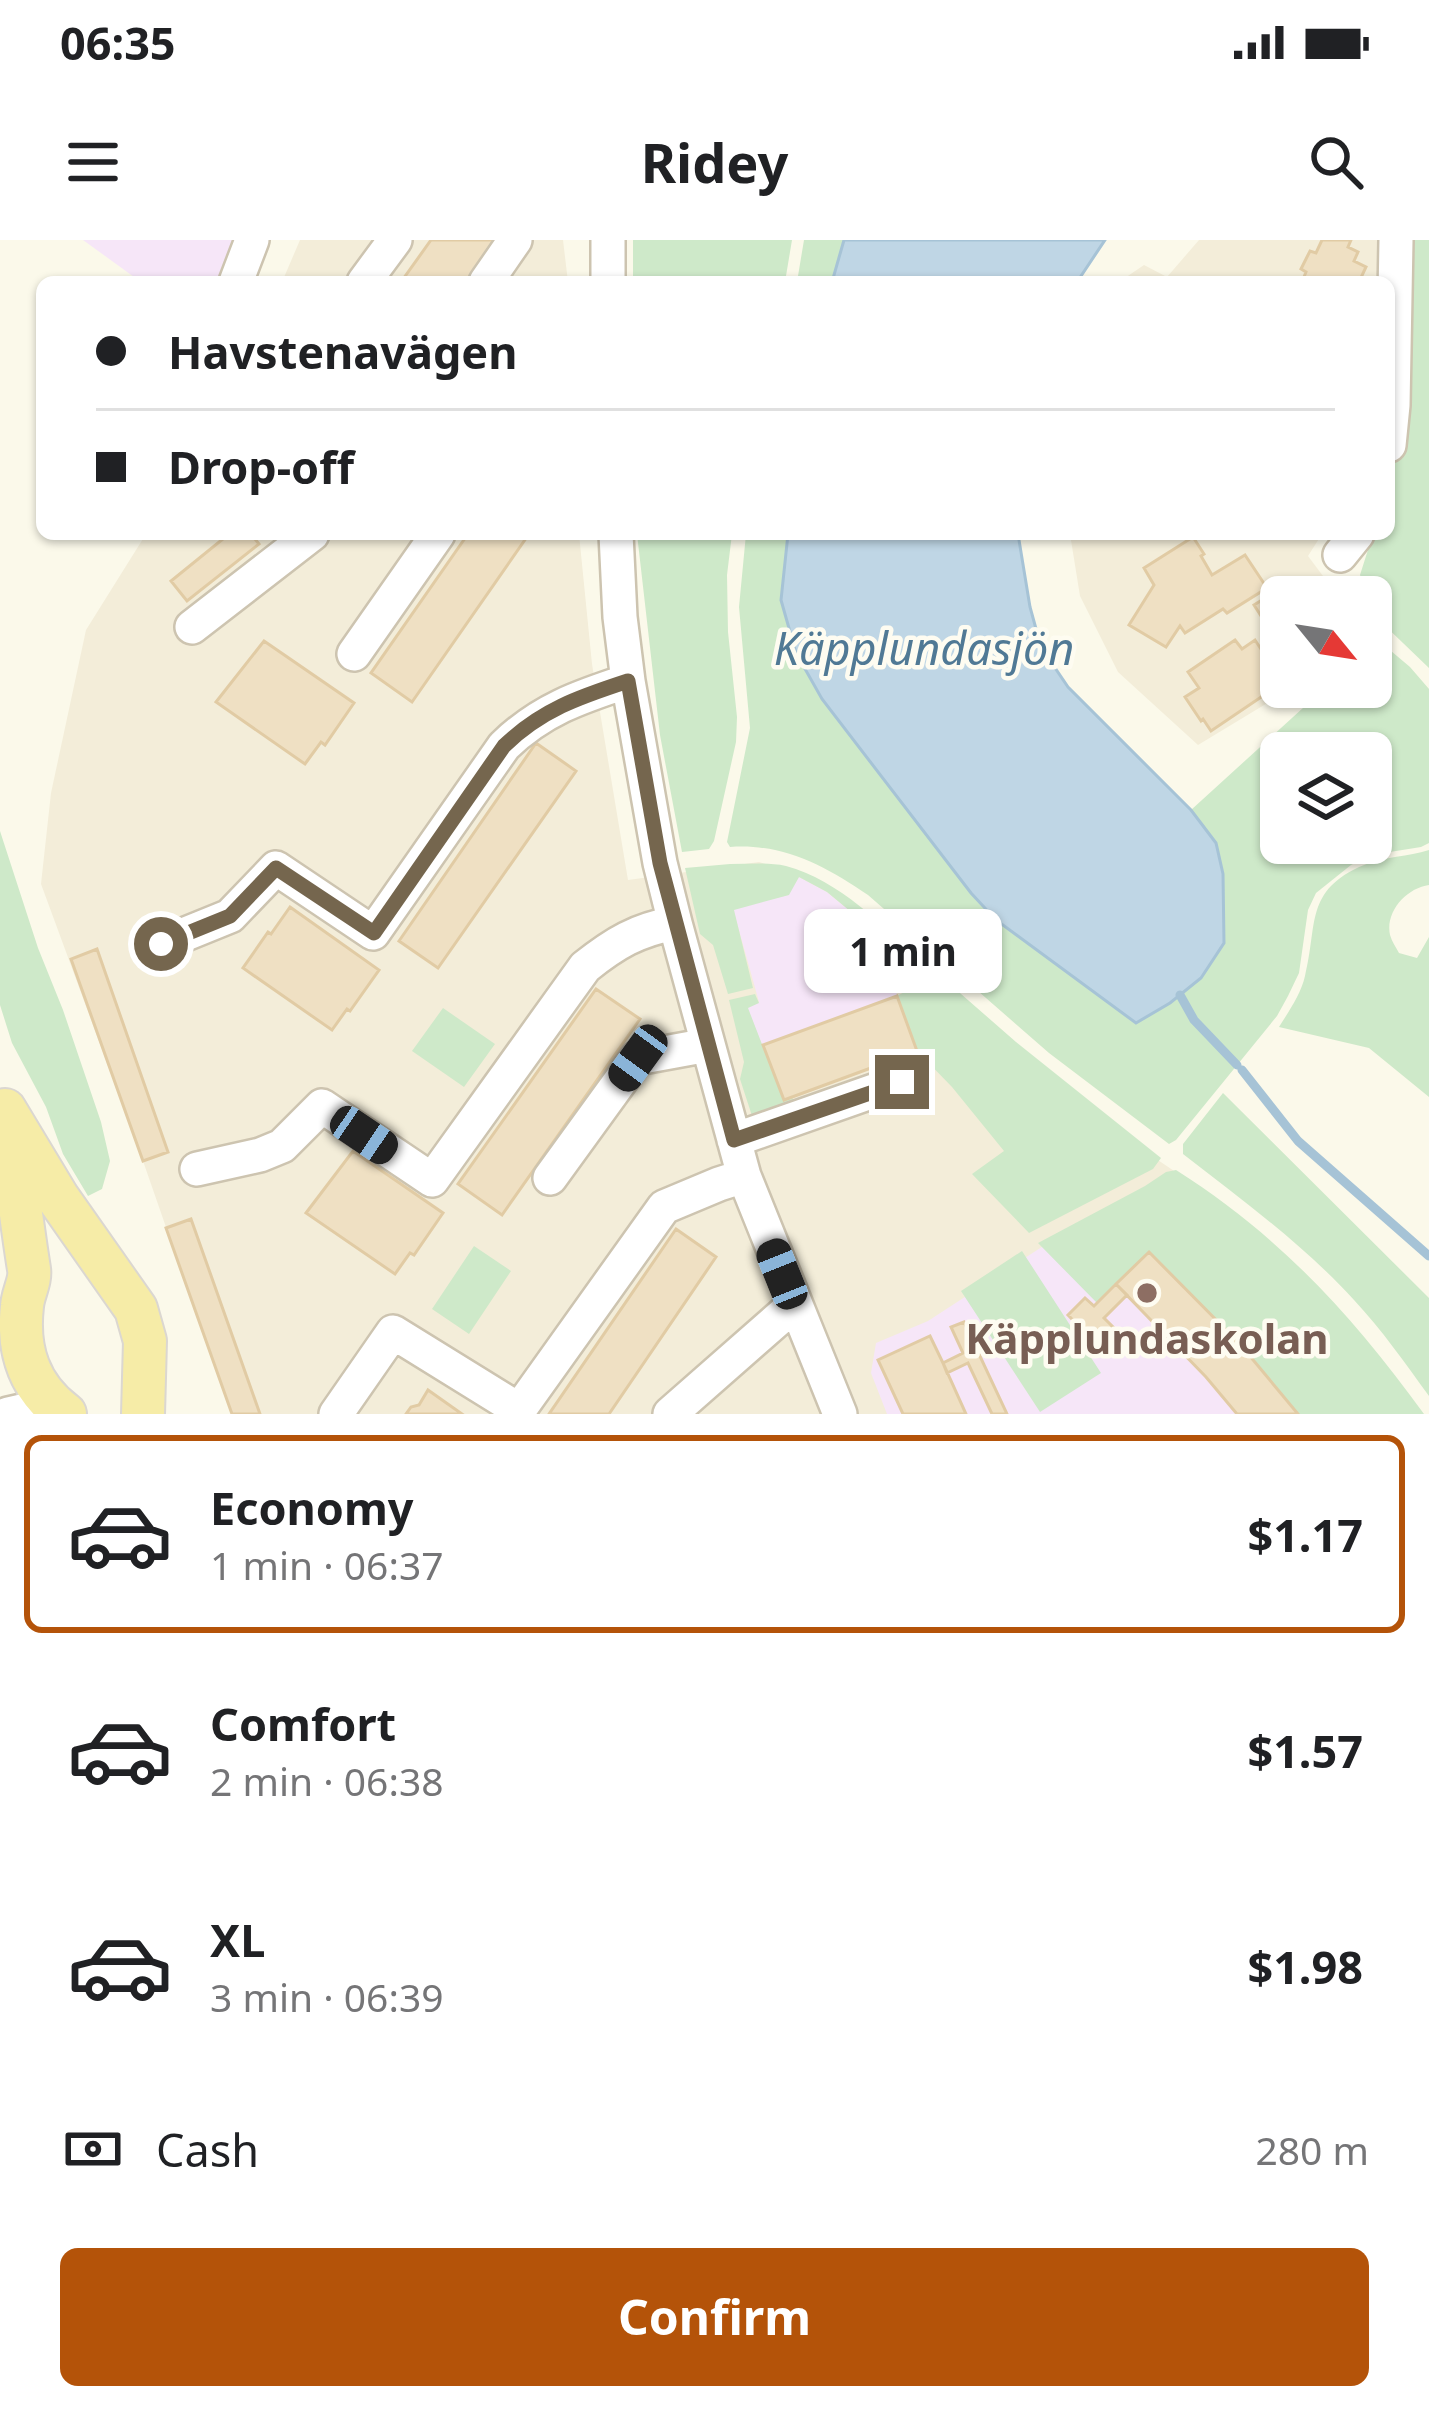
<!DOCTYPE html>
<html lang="en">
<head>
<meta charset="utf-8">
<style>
  body { margin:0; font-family:"Noto Sans",sans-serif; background:#f2f2f2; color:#202124; height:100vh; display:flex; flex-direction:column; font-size:45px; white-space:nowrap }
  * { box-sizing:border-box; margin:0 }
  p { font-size:39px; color:#757577 }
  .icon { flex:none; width:66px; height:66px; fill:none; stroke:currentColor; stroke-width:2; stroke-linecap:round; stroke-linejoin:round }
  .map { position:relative; height:1174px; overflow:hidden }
  .drawer { display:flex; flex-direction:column; background:#fff; flex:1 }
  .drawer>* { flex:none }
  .top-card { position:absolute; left:36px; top:36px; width:1359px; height:264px; border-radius:18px; box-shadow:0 3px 9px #0004; display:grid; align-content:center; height:264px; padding:0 60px; background:#fff }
  .needle { width:78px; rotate:120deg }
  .tools { position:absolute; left:1260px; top:336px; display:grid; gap:24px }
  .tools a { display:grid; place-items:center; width:132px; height:132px; border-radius:18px; background:#fff; box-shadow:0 3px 9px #0004; font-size:60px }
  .end { position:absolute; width:54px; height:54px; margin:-27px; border:15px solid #75664e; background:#fff; box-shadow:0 0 0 6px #fff }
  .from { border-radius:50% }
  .bubble { position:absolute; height:84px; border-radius:18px; background:#fff; box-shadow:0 3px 9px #0004; font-size:39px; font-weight:700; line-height:84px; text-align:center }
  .car { position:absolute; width:36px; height:72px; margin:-36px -18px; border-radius:15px; box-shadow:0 0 9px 3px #0007; background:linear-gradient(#222 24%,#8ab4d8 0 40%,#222 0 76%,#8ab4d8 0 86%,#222 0) }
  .top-card b { display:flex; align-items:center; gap:42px; height:114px; font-size:45px }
  .top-card b+b { border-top:3px solid #e0e0e0 }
  .top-card i { width:30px; height:30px; background:#202124 }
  ul { padding:21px 0 0; list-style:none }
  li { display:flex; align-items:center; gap:36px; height:198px; margin:0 24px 18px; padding:0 36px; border:6px solid transparent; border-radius:18px }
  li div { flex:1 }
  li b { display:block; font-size:45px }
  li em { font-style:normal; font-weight:700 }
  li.on { border-color:#b45309 }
  li>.icon { width:108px; height:108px; stroke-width:1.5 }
  .pay { display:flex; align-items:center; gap:30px; height:132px; padding:0 60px; font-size:45px }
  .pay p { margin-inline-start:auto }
  .cta { display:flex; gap:24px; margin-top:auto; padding:24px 60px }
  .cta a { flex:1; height:138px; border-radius:18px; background:#b45309; color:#fff; font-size:48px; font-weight:700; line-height:138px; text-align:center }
  .status { display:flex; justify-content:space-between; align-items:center; height:84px; padding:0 60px; background:#fff; direction:ltr }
  .status svg { height:33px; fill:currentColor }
  header { display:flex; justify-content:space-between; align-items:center; height:156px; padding:0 60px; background:#fff; font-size:54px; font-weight:700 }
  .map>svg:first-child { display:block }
  .residential { fill:#f3edd9 }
  .education { fill:#f6e6f8 }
  .green { fill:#cee9c9; fill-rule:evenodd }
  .water { fill:#bfd6e5; stroke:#a6c3d6; stroke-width:3 }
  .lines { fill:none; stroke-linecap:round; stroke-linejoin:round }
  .stream { stroke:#a6c3d6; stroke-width:9 }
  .building { fill:#efe0c3; stroke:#e1cba4; stroke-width:3 }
  .minor-casing { stroke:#cdc4b0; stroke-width:38 }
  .major-casing { stroke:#dbd7d1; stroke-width:46 }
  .minor { stroke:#fff; stroke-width:33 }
  .major { stroke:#f6eca7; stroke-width:42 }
  .route { stroke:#75664e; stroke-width:15 }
  .education-dot { fill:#8d6e63; stroke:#fefcf1; stroke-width:4.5 }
  .labels { text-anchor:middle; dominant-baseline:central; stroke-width:9; stroke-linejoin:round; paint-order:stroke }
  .education-label { font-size:42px; font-weight:bold; fill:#785e54; stroke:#fefcf1 }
  .water-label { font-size:45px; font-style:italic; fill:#507995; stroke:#fefcf1 }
</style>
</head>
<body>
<div class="status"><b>06:35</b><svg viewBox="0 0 49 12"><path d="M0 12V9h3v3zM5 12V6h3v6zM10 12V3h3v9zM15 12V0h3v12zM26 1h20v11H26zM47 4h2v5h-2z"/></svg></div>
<header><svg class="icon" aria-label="menu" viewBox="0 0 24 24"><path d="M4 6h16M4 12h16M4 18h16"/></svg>Ridey<svg class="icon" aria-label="search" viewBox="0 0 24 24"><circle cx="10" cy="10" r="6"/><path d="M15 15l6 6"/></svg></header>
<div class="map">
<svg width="1429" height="1174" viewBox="0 0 1429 1174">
  <rect width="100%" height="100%" fill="#fbf9ea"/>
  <path class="residential" d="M300,0H563L568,42H282Z
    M1199,0H1381L1380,42H1119L1144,25L1167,37Z
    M146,294H579L592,424L628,640L759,622L818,640L914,714L1109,887L1183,937L1422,1174H231L143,921L41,644L51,553L86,390Z
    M1070,294H1322L1308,316L1335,352L1348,355L1347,357H1281V447H1287L1279,456L1198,505L1118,432L1080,356Z"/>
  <path class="education" d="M83,0H241L224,42H141Z
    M799,637L827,652L919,728L904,745L895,749L917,811L784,860L747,767L759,762L733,669L788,655Z
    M1169,936L1422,1174H887L871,1133L876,1103L928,1081L1051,1001Z"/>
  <path class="green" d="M633,0H792L785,42H633Z
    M804,0H844L832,42H797Z
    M1404,0H1429V428L1377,378L1371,357H1369L1360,335L1373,294H1389V243L1399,204Z
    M637,294H732L727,335L728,392L737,477L736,502L714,601L709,609L682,612L660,495Z
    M746,294H788L781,360L796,413L822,459L971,653L996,680L1135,783L1170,763L1201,739L1216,603L1191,570L1326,447H1371V406L1378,400L1410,427L1429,449V603L1421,607L1371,615L1351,625L1316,653L1308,670L1299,733L1288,756L1277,776L1176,900L1169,904L1049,813L868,655C825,626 783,603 730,607L727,602L750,488L739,367ZM1281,513H1371V603H1281Z
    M0,591L38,708L63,770L101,882L110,921L102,949L88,956L63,914L46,867L12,803L0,765Z
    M1429,610V645C1407,648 1385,671 1390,695C1392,702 1396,707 1399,713L1417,718L1429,697V857L1369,808L1279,787C1289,771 1301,754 1305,736C1318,685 1304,650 1364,625C1385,616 1408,617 1429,610Z
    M730,624C749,624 768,622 786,626C839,640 884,687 924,722L919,728L827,652L799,637L789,655L734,670L753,748L728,754L713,705L700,694L685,628Z
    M929,726L1016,802L1161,918L1153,929L1029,993L972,934L1004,911L952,847L917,811L897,756L908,750Z
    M755,754L759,763L748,768L783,859L792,857L797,868L754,882L740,839L744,822L729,760Z
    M443,768L495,804L464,847L412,811Z
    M1223,853L1429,1058V1156C1405,1123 1382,1090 1354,1060C1303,1004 1242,960 1183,914V904Z
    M1176,930C1280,996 1352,1075 1424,1174H1298L1239,1103L1149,1012L1097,1063L1038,1003L1145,946L1166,932Z
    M474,1006L511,1031L469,1094L432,1069Z
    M1022,1011L1101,1133L1040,1172L961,1051Z"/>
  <path class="water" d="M844,0H1105L1077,42H832Z
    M788,294H1018L1030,367L1041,407L1068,447L1191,570L1216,603L1223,634L1224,703L1201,738L1170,763L1136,783L996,680L971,653L822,459L796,413L781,360Z"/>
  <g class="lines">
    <path class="stream" d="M1180,755L1194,780L1237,825
      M1242,830L1298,901L1429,1016"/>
  </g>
  <path class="building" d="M431,0H496L466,42H401Z
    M1322,0H1351L1348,7L1358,12L1354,21L1366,27L1359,42H1302L1306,32L1301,29L1310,11L1316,13Z
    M229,294H251L259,304L187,361L171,341Z
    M468,294H529L412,462L371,433Z
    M1193,297L1204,314L1201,316L1212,335L1245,315L1267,348L1227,373L1223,369L1185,393L1180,386L1166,407L1129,385L1154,345L1144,328Z
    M1289,343L1298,357H1281V392L1274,396L1254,365Z
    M1235,400L1242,409L1255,400L1278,435L1266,444L1270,451L1211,491L1203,479L1201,481L1185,457L1199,448L1188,432Z
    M264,401L354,463L325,505L321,502L305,524L216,462Z
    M536,503L576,531L438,728L399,701Z
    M290,667L379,730L350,771L347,769L332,790L243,728L268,692L271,694Z
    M97,709L168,912L143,921L71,719Z
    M596,749L640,779L502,975L458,944Z
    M897,756L917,811L784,860L763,805Z
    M353,911L443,973L414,1015L410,1013L395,1034L306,973Z
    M191,979L260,1174H232L166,988Z
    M676,989L716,1017L609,1174H549Z
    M1149,1012L1239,1103L1298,1174H1237L1206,1137L1116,1044Z
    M1116,1044L1127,1055L1104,1078L1114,1088L1096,1104L1068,1075L1085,1058L1094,1066Z
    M964,1082L1007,1174H992L968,1123L947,1133L943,1123L963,1113L951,1087Z
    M930,1096L943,1123L966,1174H903L878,1120Z
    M428,1150L462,1174H406L411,1167L419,1165Z"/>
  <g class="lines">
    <defs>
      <path id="minor" d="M608,0V42
        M236,42L252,0
        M364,42L395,0
        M486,42L515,0
        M1389,205L1393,165L1396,0
        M616,294L620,377L628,441L660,623L675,683L744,936L840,1174
        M1340,315L1357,294
        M192,387L312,294
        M354,414L438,294
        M161,704L230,676L276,628L373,693L504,506C541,470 579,457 628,441
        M734,900L902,841
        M197,929L260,915L282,906L322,866L432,940L585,727C615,703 637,690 675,683
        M550,938L637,818L708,805
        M8,1174L52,1164
        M336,1174L393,1092L519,1170L664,967L719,944L744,936
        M670,1174L794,1065"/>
      <path id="major" d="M5,870L58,958L136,1069L145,1101L143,1174
        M10,897C17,941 22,985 29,1029C31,1041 23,1053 22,1066C17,1110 29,1147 65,1174"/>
    </defs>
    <use href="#minor" class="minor-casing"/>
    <use href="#major" class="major-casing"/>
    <use href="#minor" class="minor"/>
    <use href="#major" class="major"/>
  </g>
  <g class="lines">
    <path class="route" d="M161,704L230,676L276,628L374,693L504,506C541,470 579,457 628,441L660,623L734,900L902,842"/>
  </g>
  <circle class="education-dot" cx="1147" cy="1053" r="12"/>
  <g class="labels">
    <g class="education-label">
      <text x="1147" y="1097">Käpplundaskolan</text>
    </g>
    <g class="water-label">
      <text x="924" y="407">Käpplundasjön</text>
    </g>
  </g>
</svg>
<div class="tools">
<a><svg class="needle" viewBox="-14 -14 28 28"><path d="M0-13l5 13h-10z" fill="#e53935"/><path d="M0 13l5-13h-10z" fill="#757577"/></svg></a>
<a><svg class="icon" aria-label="layers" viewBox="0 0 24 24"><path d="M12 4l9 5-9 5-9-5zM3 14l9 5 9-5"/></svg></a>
</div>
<i class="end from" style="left:161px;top:704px"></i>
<i class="end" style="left:902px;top:842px"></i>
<div class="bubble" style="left:804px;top:669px;width:198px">1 min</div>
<i class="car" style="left:638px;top:818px;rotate:216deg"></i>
<i class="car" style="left:364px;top:895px;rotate:124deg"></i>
<i class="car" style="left:782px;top:1034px;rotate:338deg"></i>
<div class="top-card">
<b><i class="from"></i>Havstenavägen</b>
<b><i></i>Drop-off</b>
</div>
</div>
<section class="drawer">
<ul>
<li class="on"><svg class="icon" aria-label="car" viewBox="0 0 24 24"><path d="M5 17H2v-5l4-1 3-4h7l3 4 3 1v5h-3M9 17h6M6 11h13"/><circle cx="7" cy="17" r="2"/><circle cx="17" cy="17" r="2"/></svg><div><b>Economy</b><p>1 min · 06:37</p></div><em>$1.17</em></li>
<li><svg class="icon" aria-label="car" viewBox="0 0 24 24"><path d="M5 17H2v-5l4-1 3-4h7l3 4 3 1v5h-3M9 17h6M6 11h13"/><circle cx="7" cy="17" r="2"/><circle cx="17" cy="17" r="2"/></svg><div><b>Comfort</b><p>2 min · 06:38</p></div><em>$1.57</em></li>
<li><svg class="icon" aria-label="car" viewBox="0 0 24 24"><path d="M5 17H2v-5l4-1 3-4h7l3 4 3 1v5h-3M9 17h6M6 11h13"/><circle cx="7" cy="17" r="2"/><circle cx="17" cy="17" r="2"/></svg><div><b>XL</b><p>3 min · 06:39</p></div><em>$1.98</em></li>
</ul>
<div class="pay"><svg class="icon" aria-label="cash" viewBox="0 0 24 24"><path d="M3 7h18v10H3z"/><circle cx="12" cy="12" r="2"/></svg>Cash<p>280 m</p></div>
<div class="cta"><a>Confirm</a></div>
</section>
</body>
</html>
